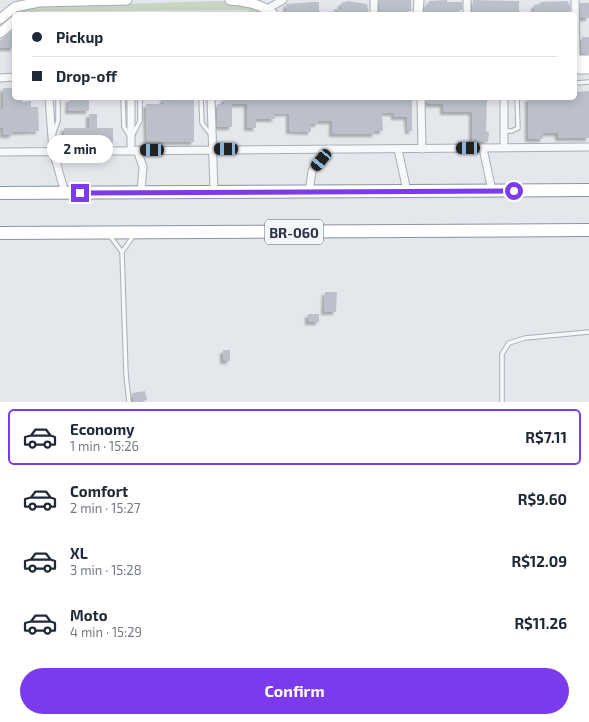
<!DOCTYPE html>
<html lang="en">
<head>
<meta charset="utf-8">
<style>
  body { margin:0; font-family:"Exo 2",sans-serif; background:#f6f6f7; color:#1f2937; height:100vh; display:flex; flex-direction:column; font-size:15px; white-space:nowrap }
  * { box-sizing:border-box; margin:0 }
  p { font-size:13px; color:#747a83 }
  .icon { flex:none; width:22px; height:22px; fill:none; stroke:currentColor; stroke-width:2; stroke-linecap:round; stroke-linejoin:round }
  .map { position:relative; height:402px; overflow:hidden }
  .side { display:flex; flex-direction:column; background:#fff; flex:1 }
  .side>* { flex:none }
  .guide { position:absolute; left:12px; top:12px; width:565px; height:88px; border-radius:6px; box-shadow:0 2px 10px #0003; display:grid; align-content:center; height:88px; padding:0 20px; background:#fff }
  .end { position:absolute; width:18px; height:18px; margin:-9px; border:5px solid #7c3aed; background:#fff; box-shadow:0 0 0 2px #fff }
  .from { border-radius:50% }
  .bubble { position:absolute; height:28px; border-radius:14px; background:#fff; box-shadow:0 2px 10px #0003; font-size:13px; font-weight:700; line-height:28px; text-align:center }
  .car { position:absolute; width:12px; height:24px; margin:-12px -6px; border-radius:5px; box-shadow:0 0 3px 1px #0007; background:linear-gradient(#222 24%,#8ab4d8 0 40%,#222 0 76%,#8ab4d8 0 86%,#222 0) }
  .guide b { display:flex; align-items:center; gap:14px; height:38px; font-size:15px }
  .guide b+b { border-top:1px solid #e0e1e3 }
  .guide i { width:10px; height:10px; background:#1f2937 }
  ul { padding:7px 0 0; list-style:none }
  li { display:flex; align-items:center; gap:12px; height:56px; margin:0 8px 6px; padding:0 12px; border:2px solid transparent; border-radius:6px }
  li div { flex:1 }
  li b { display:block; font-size:15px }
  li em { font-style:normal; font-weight:700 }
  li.on { border-color:#7c3aed }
  li>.icon { width:36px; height:36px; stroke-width:1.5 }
  .primary-button { display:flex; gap:8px; margin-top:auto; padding:8px 20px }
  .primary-button a { flex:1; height:46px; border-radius:24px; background:#7c3aed; color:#fff; font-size:16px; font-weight:700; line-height:46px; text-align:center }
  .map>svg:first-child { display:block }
  .green { fill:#c9d6c5 }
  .building { fill:#bbc0ca; filter:url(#shadow) }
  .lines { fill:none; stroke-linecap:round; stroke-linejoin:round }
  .lane-casing { stroke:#a9aeb7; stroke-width:5.5 }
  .street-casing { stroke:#a9aeb7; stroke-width:9 }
  .secondary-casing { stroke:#a9aeb7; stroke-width:11 }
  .highway-casing { stroke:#8b94a3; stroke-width:14 }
  .lane { stroke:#f7f8fa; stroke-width:3.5 }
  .street { stroke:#f7f8fa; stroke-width:7 }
  .secondary { stroke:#fff; stroke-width:9 }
  .highway { stroke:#fff; stroke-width:12 }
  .route { stroke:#7c3aed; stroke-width:5 }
  .labels { text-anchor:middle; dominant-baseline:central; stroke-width:3; stroke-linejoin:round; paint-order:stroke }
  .shield { fill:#f4f6f9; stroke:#676e7b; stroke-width:1 }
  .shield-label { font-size:14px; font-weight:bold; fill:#2b3445 }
</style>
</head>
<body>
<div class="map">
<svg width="589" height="402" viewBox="0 0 589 402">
  <defs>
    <filter id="shadow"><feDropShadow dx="-3" dy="3" stdDeviation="1" flood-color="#0004"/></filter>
  </defs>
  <rect width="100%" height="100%" fill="#e4e7ec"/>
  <path class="green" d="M218,1L251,3L265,14H253L246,10L41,11L14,14V16L0,25L20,7Z"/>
  <path class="building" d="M379,0H411V11H408V14H379Z
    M447,0V2H462V10H459V14H424L425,5L429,4V1Z
    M473,0L519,1V14H472Z
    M348,1L367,4L369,14H334V9H341V3Z
    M567,1L570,5V14H534V5L540,4L541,2Z
    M312,2H319V14H287L286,4Z
    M580,3H589V18H580Z
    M14,29V48H0V41Z
    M582,37H589V54H581Z
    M3,88H12L14,98H22V102L31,101V107H38L39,131L13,132L12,135H3V128H0V109H3Z
    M589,91V138H558V133H543V139H528V98H575V92Z
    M163,98H194V142H147L146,104H163Z
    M224,98H412V131H408L407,117H394V113H382L383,131H375V134H332V121H318V124H311V132L289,131V113L274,114L275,119H256V128H247V104H232V127H217V104H224Z
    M428,98H487L486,131L489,132L488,142H472V112H443V104H428Z
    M69,99H89V111H68Z
    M89,114H97V128H113V143L64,142V128H89Z
    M325,292H337L336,312H324Z
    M308,314H319V322H308Z
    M223,350H230V361H223Z
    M145,391L147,400L134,402L132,393Z"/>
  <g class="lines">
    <defs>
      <path id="lane" d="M575,83L589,82
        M123,98L124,127L131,138L140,121V98
        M201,98L202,123L211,135
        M504,131H512L518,128L517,98
        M53,135L58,121V98
        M110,236L122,252L126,374L129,402
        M122,252L134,235
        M502,402V354L509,343L525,338L589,332"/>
      <path id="street" d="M374,0V14
        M575,0L576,60
        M267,9L283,0
        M467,14V0
        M0,78L14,77
        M49,98L53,151L65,193
        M211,98L214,192
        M421,98L422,149
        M504,147V98
        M483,148L492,191
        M398,149L407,191
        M131,150V98
        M137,150L143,167L141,192
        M0,152L589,147
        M309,192L312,171L330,149"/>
      <path id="secondary" d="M230,0C246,2 260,3 273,14
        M418,14L419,0
        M0,19L15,7L39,2L127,0
        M0,33L14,21
        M575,60H589
        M575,69H589"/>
      <path id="highway" d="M0,193L589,190
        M0,233L589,230"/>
    </defs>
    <use href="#lane" class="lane-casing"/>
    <use href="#street" class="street-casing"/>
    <use href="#secondary" class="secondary-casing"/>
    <use href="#highway" class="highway-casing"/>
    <use href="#lane" class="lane"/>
    <use href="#street" class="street"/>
    <use href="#secondary" class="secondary"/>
    <use href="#highway" class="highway"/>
  </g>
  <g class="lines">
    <path class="route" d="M80,193L514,191"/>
  </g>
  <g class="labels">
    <rect class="shield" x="265" y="220" width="58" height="24" rx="3"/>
    <g class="shield-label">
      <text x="294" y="232">BR-060</text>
    </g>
  </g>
</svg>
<i class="end from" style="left:514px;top:191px"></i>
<i class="end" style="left:80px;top:193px"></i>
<div class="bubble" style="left:47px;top:135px;width:66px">2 min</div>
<i class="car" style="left:468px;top:148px;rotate:269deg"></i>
<i class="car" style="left:226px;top:149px;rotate:270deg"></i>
<i class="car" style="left:152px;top:150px;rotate:270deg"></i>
<i class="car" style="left:321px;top:160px;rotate:219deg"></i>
<div class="guide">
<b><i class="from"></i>Pickup</b>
<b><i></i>Drop-off</b>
</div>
</div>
<section class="side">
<ul>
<li class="on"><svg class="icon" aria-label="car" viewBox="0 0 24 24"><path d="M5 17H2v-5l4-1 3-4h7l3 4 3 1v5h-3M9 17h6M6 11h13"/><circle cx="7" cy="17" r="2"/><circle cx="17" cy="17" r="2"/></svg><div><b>Economy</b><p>1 min · 15:26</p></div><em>R$7.11</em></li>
<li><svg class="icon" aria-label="car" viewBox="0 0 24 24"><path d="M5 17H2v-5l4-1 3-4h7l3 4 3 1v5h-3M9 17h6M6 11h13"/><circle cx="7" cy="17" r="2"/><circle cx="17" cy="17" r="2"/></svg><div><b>Comfort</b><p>2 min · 15:27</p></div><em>R$9.60</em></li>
<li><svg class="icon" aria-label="car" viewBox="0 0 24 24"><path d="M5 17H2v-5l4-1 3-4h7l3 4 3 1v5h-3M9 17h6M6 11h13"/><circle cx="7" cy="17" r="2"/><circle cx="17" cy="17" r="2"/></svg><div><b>XL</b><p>3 min · 15:28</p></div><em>R$12.09</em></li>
<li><svg class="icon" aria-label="car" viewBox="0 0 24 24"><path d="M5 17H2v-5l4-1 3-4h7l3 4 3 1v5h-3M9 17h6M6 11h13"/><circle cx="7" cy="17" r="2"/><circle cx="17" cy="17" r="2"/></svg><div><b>Moto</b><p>4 min · 15:29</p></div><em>R$11.26</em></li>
</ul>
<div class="primary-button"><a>Confirm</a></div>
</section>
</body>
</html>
